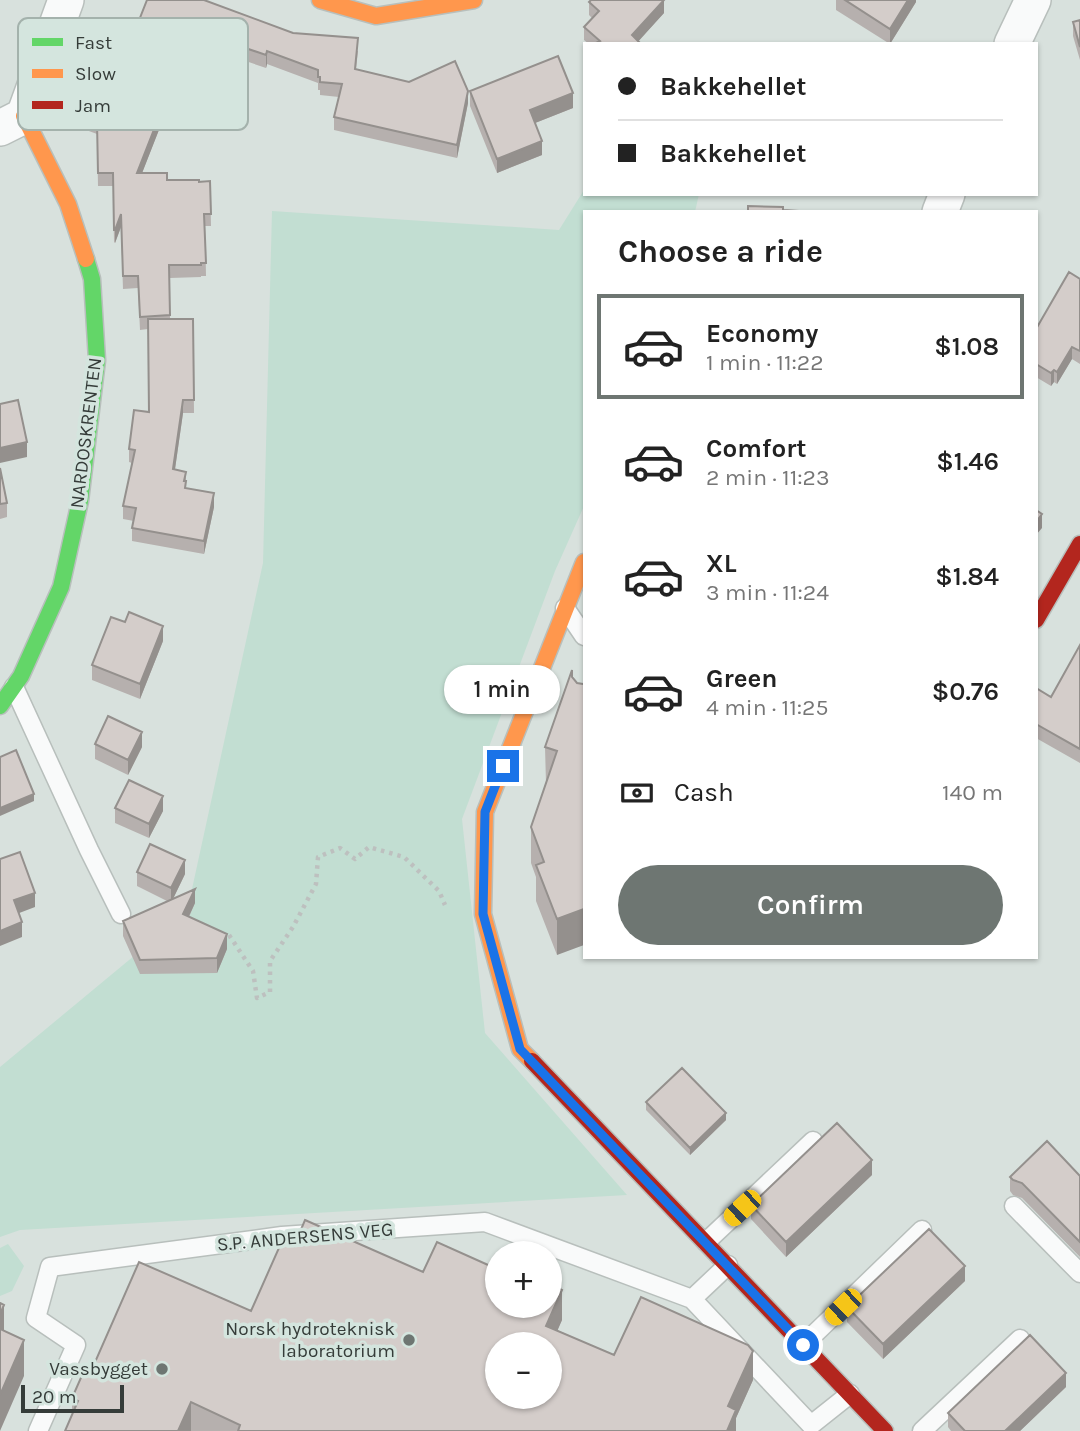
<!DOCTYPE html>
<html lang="en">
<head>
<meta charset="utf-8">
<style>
  body { margin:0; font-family:Karla,sans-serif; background:#f2f2f2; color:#222; height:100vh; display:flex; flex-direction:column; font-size:26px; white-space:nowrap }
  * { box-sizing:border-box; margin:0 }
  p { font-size:23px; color:#767676 }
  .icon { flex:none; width:38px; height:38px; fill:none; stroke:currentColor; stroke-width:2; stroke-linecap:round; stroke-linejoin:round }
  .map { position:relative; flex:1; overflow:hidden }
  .details { position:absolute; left:583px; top:210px; width:455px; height:749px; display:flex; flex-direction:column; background:#fff; border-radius:0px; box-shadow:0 2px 5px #0004 }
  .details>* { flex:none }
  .guide { position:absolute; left:583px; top:42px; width:455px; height:154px; border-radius:0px; box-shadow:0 2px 5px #0004; display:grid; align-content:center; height:154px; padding:0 35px; background:#fff }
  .buttons { position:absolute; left:485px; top:1241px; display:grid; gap:14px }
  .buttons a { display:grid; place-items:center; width:77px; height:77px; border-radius:50%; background:#fff; box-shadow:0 2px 5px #0004; font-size:35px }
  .scale { position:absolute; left:21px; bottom:18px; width:103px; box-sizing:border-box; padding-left:7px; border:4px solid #353c39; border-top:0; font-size:19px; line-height:24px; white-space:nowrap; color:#353c39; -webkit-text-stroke:5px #d4e5de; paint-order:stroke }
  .end { position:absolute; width:32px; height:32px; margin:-16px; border:9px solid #1a73e8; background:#fff; box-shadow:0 0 0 4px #fff }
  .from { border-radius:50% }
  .bubble { position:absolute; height:49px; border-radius:24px; background:#fff; box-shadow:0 2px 5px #0004; font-size:23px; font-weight:600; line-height:49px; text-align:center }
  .car { position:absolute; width:21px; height:42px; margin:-21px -10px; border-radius:9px; box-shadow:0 0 5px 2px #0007; background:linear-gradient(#f5c518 24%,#345 0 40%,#f5c518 0 76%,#345 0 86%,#f5c518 0) }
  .guide b { display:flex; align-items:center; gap:24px; height:66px; font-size:26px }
  .guide b+b { border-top:2px solid #e0e0e0 }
  .guide i { width:18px; height:18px; background:#222 }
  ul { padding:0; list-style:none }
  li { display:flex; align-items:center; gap:21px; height:105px; margin:0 14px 10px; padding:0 21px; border:4px solid transparent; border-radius:0px }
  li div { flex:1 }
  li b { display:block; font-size:26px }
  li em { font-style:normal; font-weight:600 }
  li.current { border-color:#6e7672 }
  li>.icon { width:63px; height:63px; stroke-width:1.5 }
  h2 { padding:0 35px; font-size:32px; line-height:84px }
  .pay { display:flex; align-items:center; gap:18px; height:77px; padding:0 35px; font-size:26px }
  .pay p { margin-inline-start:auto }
  .cta { display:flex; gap:14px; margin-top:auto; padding:14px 35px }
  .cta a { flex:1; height:80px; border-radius:42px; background:#6e7672; color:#fff; font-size:28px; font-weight:600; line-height:80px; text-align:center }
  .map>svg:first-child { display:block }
  .green { fill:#c2ded2 }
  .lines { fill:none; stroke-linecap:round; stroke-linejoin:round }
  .lane-casing { stroke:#b8bfbc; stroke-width:21 }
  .street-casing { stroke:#b8bfbc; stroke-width:38 }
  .fast-casing { stroke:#b8bfbc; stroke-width:19 }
  .slow-casing { stroke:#b8bfbc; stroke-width:19 }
  .jam-casing { stroke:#b8bfbc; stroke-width:19 }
  .path { stroke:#bdc0bf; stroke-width:4.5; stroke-dasharray:3.5 5; stroke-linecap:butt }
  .lane { stroke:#f9fafa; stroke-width:18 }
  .street { stroke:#f9fafa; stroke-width:35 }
  .fast { stroke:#63d668; stroke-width:16 }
  .slow { stroke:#ff974d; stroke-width:16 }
  .jam { stroke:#b3261e; stroke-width:16 }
  .wall { fill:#b6b0ae }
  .shaded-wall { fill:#94908d }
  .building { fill:#d4cdca; stroke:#94908d; stroke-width:2; fill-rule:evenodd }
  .route { stroke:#1a73e8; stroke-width:9 }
  .poi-dot { fill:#6e7672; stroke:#d4e5de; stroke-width:2.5 }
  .labels { text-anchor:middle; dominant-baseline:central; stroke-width:7; stroke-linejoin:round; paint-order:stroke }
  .street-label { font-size:19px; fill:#353c39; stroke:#d4e5de }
  .poi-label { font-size:19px; fill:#353c39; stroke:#d4e5de; text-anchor:end }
  .key { fill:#d4e5de; stroke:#a4b2ac; stroke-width:2 }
  .key-label { font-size:19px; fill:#353c39 }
</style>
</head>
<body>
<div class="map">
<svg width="1080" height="1431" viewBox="0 0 1080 1431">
  <rect width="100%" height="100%" fill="#d8e1dd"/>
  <path class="green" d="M584,190V194H699L695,212H584V506L555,571L462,819L485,1033L627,1195L20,1230L0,1237V1067L187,912L263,563L272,211L559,230Z
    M8,1244L24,1266L12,1291L0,1296V1248Z"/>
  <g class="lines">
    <defs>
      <path id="lane" d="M565,608L584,636
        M14,687L89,850L121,914
        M1014,1206L1080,1273
        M706,1242L813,1141
        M692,1299L811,1425L850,1394
        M803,1345L922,1230
        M38,1431L76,1345L36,1318L50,1267L282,1236L485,1222L692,1299L728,1265
        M922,1431L1020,1339"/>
      <path id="street" d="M1012,44L1033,0
        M0,128L24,116L66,0
        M940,212L947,194"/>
      <path id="fast" d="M0,706L21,676L61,587L80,501L97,360L92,279L86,259"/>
      <path id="slow" d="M320,0L376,16L474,0
        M24,116L68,204L86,259
        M532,1061L520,1049L483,914L485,812L584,562"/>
      <path id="jam" d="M1036,620L1080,544
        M532,1061L885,1431"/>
    </defs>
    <use href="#lane" class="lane-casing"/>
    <use href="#street" class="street-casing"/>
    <use href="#fast" class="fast-casing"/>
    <use href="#slow" class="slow-casing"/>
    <use href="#jam" class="jam-casing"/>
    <path class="path" d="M229,935L253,971L257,998L270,992V961L293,927L316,884L318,857L340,848L355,859L369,847L404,857L439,891L445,905"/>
    <use href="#lane" class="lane"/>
    <use href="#street" class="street"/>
    <use href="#fast" class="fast"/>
    <use href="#slow" class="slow"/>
    <use href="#jam" class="jam"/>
  </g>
  <path class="wall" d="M147,0L293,33L358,51L356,69L468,103L457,158L334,130V117L339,97L320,95V90H318V83L267,64L266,68L193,43L142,173L167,180L210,181L211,226H205L206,276H201V277L170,278V319H193L194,413H183L175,469L186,472V488L214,507L204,554L132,541V528L134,521L123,519V506L132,463L129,462V449L149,412L148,329L140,330L138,288L123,289L121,227L115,243L114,242L113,186H98L97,134L78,127V114L114,84Z
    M836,0H916V2L890,44L836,10Z
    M589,2L664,13L638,41L641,44H589L584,40V27L592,18L589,15Z
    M1080,20V60L1073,36V22Z
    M470,91L573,108L535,123L542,155L497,173L470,106Z
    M1080,279V364L1072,359L1057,384L1054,382L1051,386L1036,377V329Z
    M0,468L7,503V517L0,519Z
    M163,641L140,699L92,680V665Z
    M1080,645V763L1036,738V688L1051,697Z
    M572,677L557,955L536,901V877L531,863V827L546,783L545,747Z
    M95,744L142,747L128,775L95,759Z
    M115,808L163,811L149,838L115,823Z
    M137,872L185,874L173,899L195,903L189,917L227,949L217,973L140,974L123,936V921L167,901L137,886Z
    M646,1102L726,1120L690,1155L646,1110Z
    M872,1175L786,1257L751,1219V1205Z
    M1080,1176V1257L1022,1198L1013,1195L1010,1191V1177Z
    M294,1246L423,1272L562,1320L557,1330L614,1355L753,1380L736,1418V1431H65L72,1415V1398L89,1376L251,1311Z
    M965,1281L883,1359L847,1322V1307Z
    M1066,1387L1020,1431H951L948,1427V1413Z"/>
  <path class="shaded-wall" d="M664,0V13L636,44L632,35Z
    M908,0H916V2L890,44V29Z
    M193,30V43L137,186V173Z
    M267,51V64L266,68V55Z
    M468,91V103L457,158V145Z
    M573,93V108L530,125V110Z
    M542,141V155L497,173V159Z
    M121,214V227L115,243V230Z
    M1072,347V359L1057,384V372Z
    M1054,370V382L1051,386V373Z
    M183,400V413L173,483V469Z
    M27,442V457L0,463V448Z
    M214,493V507L204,554V541Z
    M1042,514V528L1036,535V522Z
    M163,626V641L140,699V684Z
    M142,732V747L128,775V760Z
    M34,794V801L0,816V808Z
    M163,796V811L149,838V824Z
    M185,860V874L171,903V888Z
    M195,889V903L183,929V914Z
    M35,893V907L14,915V900Z
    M584,909V945L557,955V919Z
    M22,922V937L0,946V931Z
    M227,934V949L217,973V958Z
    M726,1113V1120L690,1155V1148Z
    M872,1160V1175L786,1257V1242Z
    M965,1266V1281L883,1359V1344Z
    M562,1290V1320L550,1348L546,1326Z
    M4,1305V1341L0,1350V1314Z
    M24,1340V1376L0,1431V1395Z
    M753,1351V1380L736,1418V1431H727L728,1406Z
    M1066,1373V1387L1020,1431H1005Z
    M191,1402V1431H178Z"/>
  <path class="building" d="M147,0H204L293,33L358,38L355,69L409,82L455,61L468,91L457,145L334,117L342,84L320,82V77H318V70L267,51L266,55L193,30L137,173H167V180H199V182L210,181L211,214H204L206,263H201V265H169L170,315L140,317L138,276H123L121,214L115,230H114L113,173H98L97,122L78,114L93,76L114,84Z
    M591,0H664L632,35L641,44H594L600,41L584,27L599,11L589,2Z
    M845,0H908L890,29Z
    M1080,20V47L1073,22Z
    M558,56L573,93L530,110L542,141L497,159L470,91Z
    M748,206L783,207V210L815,212H748Z
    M1069,272L1080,279V351L1072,347L1057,372L1054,370L1051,373L1036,364V329Z
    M148,319H193L194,400H183L173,469L186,472L184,481H186L185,488L214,493L204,541L132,528L136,508L123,506L135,450L129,449L134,410L149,412Z
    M18,400L27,442L0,448V404Z
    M0,468L7,503L0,504Z
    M1036,510L1042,514L1036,522Z
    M129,612L163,626L140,684L92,665L111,617L125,622Z
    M1080,645V749L1036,724V688L1051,697Z
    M572,670V677L577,683L583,684H584V909L557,919L536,865L544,862L531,827L557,751L545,747Z
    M108,716L142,732L128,760L95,744Z
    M16,750L34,794L0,808V757Z
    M129,780L163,796L149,824L115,808Z
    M150,844L185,860L171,888L137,872Z
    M20,852L35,893L14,900L22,922L0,931V859Z
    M195,889L183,914L227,934L217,958L140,960L123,921Z
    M682,1068L726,1113L690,1148L646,1102Z
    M837,1123L872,1160L786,1242L751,1205Z
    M1047,1141L1080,1176V1242L1022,1183L1013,1180L1010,1177Z
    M305,1220L423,1272L437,1242L497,1269V1306H550V1284L562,1290L546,1326L614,1355L641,1297L748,1345L753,1351L728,1406L736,1410L727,1431H238L240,1425L191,1402L178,1431H65L78,1401L72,1398L83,1373L89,1376L139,1262L251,1311L282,1241L294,1246ZM497,1344H550V1396H497Z
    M929,1229L965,1266L883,1344L847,1307Z
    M0,1303L4,1305L0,1314Z
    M0,1329L24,1340L0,1395Z
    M1030,1335L1066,1373L1005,1431H965L948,1413Z"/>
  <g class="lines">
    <path class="route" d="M503,766L485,812L483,914L520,1049L803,1345"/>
  </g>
  <g class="poi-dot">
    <circle cx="409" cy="1340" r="7"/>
    <circle cx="162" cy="1369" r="7"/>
  </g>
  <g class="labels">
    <g class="street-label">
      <text transform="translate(86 433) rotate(-83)">NARDOSKRENTEN</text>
      <text transform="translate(305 1237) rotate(-5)">S.P. ANDERSENS VEG</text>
    </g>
    <g class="poi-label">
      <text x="395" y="1329">Norsk hydroteknisk<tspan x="395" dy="22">laboratorium</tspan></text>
      <text x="148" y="1369">Vassbygget</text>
    </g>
  </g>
  <rect x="18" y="18" width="230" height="112" rx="10" class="key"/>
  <rect x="32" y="38" width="31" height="8" fill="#63d668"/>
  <rect x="32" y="69" width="31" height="9" fill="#ff974d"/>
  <rect x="32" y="101" width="31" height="8" fill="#b3261e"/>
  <g class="key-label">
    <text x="75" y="49">Fast</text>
    <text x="75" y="80">Slow</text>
    <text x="75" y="112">Jam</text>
  </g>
</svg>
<div class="buttons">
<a>+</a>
<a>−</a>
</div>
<div class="scale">20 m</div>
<i class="end from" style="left:803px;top:1345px"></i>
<i class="end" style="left:503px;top:766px"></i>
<div class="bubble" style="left:444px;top:665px;width:116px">1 min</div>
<i class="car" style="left:742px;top:1208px;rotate:227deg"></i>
<i class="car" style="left:843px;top:1307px;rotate:226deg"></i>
<div class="guide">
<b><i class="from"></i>Bakkehellet</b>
<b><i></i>Bakkehellet</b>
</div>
<section class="details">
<h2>Choose a ride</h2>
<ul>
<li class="current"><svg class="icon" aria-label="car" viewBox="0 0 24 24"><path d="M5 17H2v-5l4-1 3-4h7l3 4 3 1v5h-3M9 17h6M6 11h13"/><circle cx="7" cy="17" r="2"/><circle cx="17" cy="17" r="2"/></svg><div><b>Economy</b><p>1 min · 11:22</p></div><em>$1.08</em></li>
<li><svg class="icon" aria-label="car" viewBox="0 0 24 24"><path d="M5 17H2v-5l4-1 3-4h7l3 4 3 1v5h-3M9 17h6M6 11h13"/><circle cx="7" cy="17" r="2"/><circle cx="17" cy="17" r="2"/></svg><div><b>Comfort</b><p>2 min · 11:23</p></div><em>$1.46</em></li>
<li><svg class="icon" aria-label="car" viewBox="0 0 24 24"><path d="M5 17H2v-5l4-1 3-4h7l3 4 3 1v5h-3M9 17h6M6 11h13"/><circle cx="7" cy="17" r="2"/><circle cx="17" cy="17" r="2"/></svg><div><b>XL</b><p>3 min · 11:24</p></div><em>$1.84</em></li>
<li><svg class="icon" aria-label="car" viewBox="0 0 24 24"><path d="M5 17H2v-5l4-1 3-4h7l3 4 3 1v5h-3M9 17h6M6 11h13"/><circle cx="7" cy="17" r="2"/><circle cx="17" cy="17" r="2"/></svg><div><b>Green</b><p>4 min · 11:25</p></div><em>$0.76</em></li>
</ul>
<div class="pay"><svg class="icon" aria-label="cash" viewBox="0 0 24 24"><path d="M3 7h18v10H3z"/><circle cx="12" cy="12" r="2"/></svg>Cash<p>140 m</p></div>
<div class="cta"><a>Confirm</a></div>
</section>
</div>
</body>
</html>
